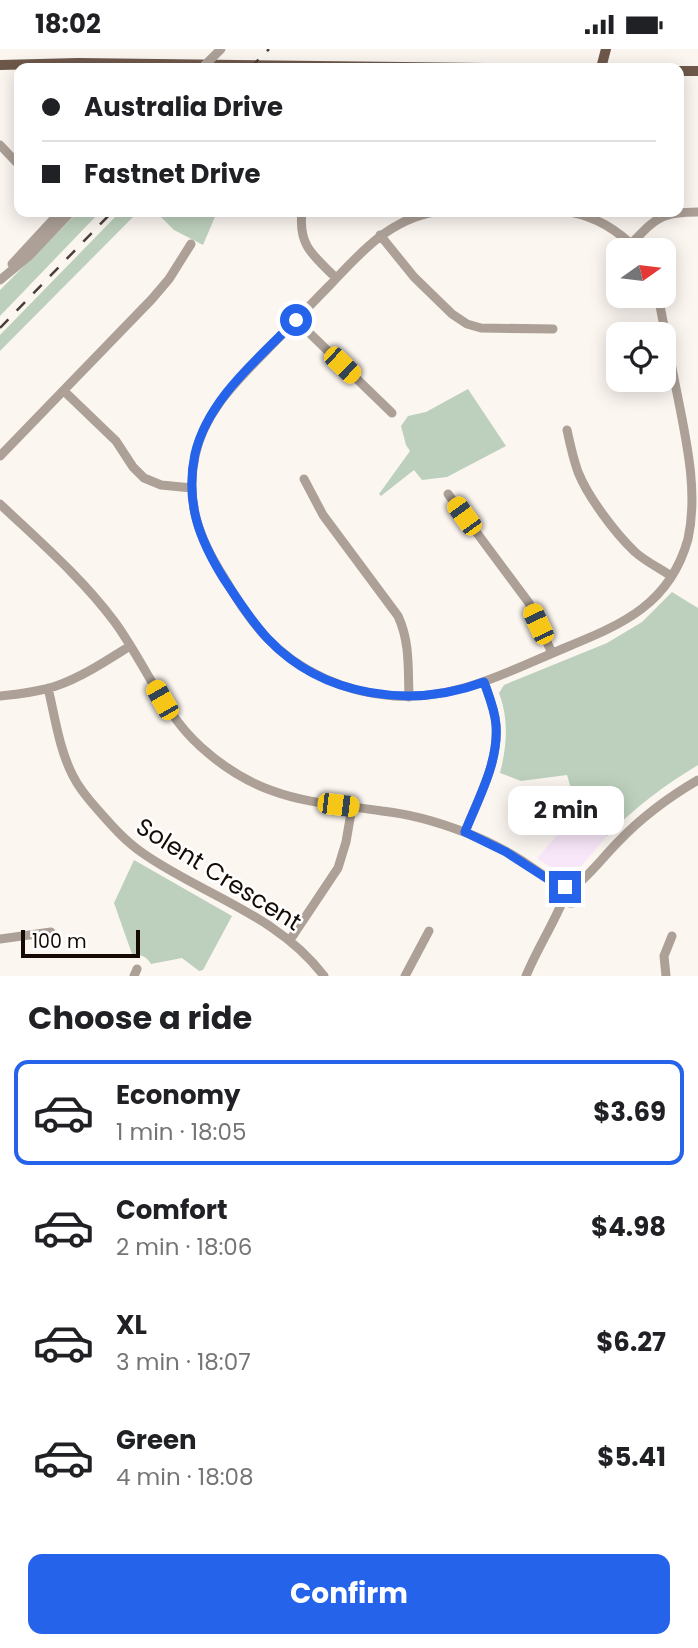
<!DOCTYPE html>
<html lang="en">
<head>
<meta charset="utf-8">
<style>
  body { margin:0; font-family:Poppins,sans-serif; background:#f2f2f2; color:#202124; height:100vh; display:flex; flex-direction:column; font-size:26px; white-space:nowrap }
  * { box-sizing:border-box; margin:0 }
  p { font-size:23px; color:#757577 }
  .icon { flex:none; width:38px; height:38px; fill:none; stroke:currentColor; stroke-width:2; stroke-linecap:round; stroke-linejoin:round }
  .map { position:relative; height:927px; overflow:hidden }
  .panel { display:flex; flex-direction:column; background:#fff; flex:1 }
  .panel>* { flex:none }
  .top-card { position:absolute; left:14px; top:14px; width:670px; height:154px; border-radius:14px; box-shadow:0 4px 18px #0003; display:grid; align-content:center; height:154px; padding:0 28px; background:#fff }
  .needle { width:46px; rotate:76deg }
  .buttons { position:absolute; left:606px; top:189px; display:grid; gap:14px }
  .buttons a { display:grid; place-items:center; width:70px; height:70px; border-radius:14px; background:#fff; box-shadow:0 4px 18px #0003; font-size:35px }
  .scale { position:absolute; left:21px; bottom:18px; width:119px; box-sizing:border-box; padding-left:7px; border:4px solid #150b04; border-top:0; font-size:19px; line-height:24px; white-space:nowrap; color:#150b04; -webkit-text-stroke:5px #fff; paint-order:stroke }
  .end { position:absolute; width:32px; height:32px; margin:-16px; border:9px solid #2563eb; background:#fff; box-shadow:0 0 0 4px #fff }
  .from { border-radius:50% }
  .bubble { position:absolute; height:49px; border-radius:14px; background:#fff; box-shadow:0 4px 18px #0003; font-size:23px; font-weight:700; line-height:49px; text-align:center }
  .car { position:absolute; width:21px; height:42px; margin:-21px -10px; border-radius:9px; box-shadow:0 0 5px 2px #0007; background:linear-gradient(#f5c518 24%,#345 0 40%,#f5c518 0 76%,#345 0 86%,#f5c518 0) }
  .top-card b { display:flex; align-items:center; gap:24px; height:66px; font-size:26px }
  .top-card b+b { border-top:2px solid #e0e0e0 }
  .top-card i { width:18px; height:18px; background:#202124 }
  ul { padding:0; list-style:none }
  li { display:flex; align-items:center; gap:21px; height:105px; margin:0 14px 10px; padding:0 14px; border:4px solid transparent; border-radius:14px }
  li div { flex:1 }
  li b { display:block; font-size:26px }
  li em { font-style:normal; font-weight:700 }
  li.active { border-color:#2563eb }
  li>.icon { width:63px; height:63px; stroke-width:1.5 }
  h2 { padding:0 28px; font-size:32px; line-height:84px }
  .action { display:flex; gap:14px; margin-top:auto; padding:14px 28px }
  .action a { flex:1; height:80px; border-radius:14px; background:#2563eb; color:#fff; font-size:28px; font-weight:700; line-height:80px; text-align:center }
  .status { display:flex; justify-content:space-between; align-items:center; height:49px; padding:0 35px; background:#fff; direction:ltr }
  .status svg { height:19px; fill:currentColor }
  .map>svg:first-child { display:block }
  .commercial { fill:#f8e7f9 }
  .green { fill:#bdd0bd }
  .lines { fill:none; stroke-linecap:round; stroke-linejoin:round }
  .minor { stroke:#aca097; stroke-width:9 }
  .major { stroke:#6e584a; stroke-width:10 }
  .rail { stroke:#483f39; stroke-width:2.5; stroke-dasharray:12 12; stroke-linecap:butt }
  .minor-bridge { stroke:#aca097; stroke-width:9 }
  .route { stroke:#2563eb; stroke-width:9 }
  .labels { text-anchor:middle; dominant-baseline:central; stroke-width:5; stroke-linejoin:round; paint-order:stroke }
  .street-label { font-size:24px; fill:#150b04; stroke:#fff }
</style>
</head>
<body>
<div class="status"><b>18:02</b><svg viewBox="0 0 49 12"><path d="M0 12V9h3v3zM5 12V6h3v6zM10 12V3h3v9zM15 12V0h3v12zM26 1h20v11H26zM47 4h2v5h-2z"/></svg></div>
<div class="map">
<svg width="698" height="927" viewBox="0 0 698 927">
  <rect width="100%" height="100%" fill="#fcf6f1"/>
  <path class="commercial" d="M578,763L607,787L571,829H567L537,809Z"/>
  <path class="green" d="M78,163H100L0,267V241Z
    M120,163H138L0,302V286Z
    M156,163H217L203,196L174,181Z
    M468,340L506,397L447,428L422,431L414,421L381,447L379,445L410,402L406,396L401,377L408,367L426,363Z
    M672,543L698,559V716C665,736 634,759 607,787L578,763L567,726L521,732L500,724C507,696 509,671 499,644L504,636L607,594L642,573Z
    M134,811L232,867L203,921L199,922L182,909L151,915C146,907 142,906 132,905L114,854Z"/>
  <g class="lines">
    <path class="minor" d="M0,96L19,116
      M302,163C298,197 314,207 336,229
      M434,163C389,171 360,204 330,236C309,257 288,280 267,301C236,333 204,363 195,407C185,455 200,491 225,530C237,551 250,571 266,588C299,623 347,644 394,647C458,651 509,622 567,598C623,575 670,555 688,490C698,444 687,395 678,349C671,315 665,281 658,247
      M570,163C597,168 618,181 637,201
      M380,186L414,228L452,265L467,275L481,279L553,280
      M631,195C656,169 660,163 698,163
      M12,215L60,163
      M0,231L29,207L71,163
      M296,271L392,364
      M64,342L116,392L133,418L144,429L161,436L192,439
      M567,381C570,395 573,409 578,423C588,448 615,484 635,503C645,512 659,519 671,527
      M0,407L152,250L169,230L191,195
      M304,430L323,466L398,567C410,593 408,619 409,648
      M448,445L529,554L552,604
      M0,455C39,492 81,528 114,572C145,614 162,663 201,698C222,717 247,733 273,742C308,755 345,756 382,762C410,765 438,773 464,783C484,790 503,800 521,811C538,822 552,834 571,840
      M48,639C55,668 59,700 73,727C79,739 89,751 98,761C112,777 126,793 144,805C205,847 278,866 324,927
      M0,647C19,645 38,643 56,637C82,628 106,612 130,597
      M465,783C478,750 499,713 496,676C495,661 489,647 484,633
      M572,840C590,826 603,808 619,792C642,768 669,748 698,731
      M564 847a7 7 0 1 1 14 0a7 7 0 1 1-14 0Z
      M0,890L51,883
      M290,891L338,819L346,793L352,758
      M134,927L137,920
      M405,927L429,882
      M526,927C537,900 553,876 564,849
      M666,927L664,907L672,887"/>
    <path class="major" d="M0,16L78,14L487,19
      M601,19L606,0
      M679,22H698"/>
    <path class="rail" d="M250,19L269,0
      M0,279L112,163"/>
    <path class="minor-bridge" d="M202,19L221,0"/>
  </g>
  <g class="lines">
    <path class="route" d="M296,271C258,310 208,350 195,405C185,453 199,490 224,530C238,551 251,572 268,590C323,648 411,660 484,633C489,647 495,661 496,676C499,713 478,750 465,783L506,803L554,834L565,838"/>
  </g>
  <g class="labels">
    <g class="street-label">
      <text transform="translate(219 825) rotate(32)">Solent Crescent</text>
    </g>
  </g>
</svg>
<div class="buttons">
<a><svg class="needle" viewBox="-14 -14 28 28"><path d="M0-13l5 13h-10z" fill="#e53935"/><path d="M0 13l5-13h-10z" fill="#757577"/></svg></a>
<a><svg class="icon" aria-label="locate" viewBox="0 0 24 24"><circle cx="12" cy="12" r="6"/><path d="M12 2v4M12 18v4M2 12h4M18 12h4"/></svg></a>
</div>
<div class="scale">100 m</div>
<i class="end from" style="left:296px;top:271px"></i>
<i class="end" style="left:565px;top:838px"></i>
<div class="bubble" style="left:508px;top:737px;width:116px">2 min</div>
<i class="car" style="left:342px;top:316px;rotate:134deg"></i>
<i class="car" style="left:464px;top:467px;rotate:324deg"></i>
<i class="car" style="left:538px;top:575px;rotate:335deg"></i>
<i class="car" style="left:162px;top:651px;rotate:330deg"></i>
<i class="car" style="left:338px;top:756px;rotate:97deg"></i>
<div class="top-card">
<b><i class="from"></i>Australia Drive</b>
<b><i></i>Fastnet Drive</b>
</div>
</div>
<section class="panel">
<h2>Choose a ride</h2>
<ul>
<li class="active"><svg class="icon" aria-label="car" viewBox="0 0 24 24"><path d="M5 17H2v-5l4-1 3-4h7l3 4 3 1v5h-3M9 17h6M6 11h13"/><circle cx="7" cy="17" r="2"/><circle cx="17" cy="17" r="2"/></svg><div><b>Economy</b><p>1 min · 18:05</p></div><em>$3.69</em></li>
<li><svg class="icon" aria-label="car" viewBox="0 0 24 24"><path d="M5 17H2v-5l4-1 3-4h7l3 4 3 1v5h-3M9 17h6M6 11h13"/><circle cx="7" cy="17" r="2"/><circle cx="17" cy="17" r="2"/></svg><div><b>Comfort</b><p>2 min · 18:06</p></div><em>$4.98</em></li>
<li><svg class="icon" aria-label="car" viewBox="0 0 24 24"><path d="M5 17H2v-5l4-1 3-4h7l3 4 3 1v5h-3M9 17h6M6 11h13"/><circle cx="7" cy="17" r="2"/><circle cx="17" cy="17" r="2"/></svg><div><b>XL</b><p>3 min · 18:07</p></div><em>$6.27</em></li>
<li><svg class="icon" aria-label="car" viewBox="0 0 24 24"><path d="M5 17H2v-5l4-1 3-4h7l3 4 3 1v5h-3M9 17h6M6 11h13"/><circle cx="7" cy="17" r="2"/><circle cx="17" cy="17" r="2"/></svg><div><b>Green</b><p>4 min · 18:08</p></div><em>$5.41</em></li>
</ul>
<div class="action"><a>Confirm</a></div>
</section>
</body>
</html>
